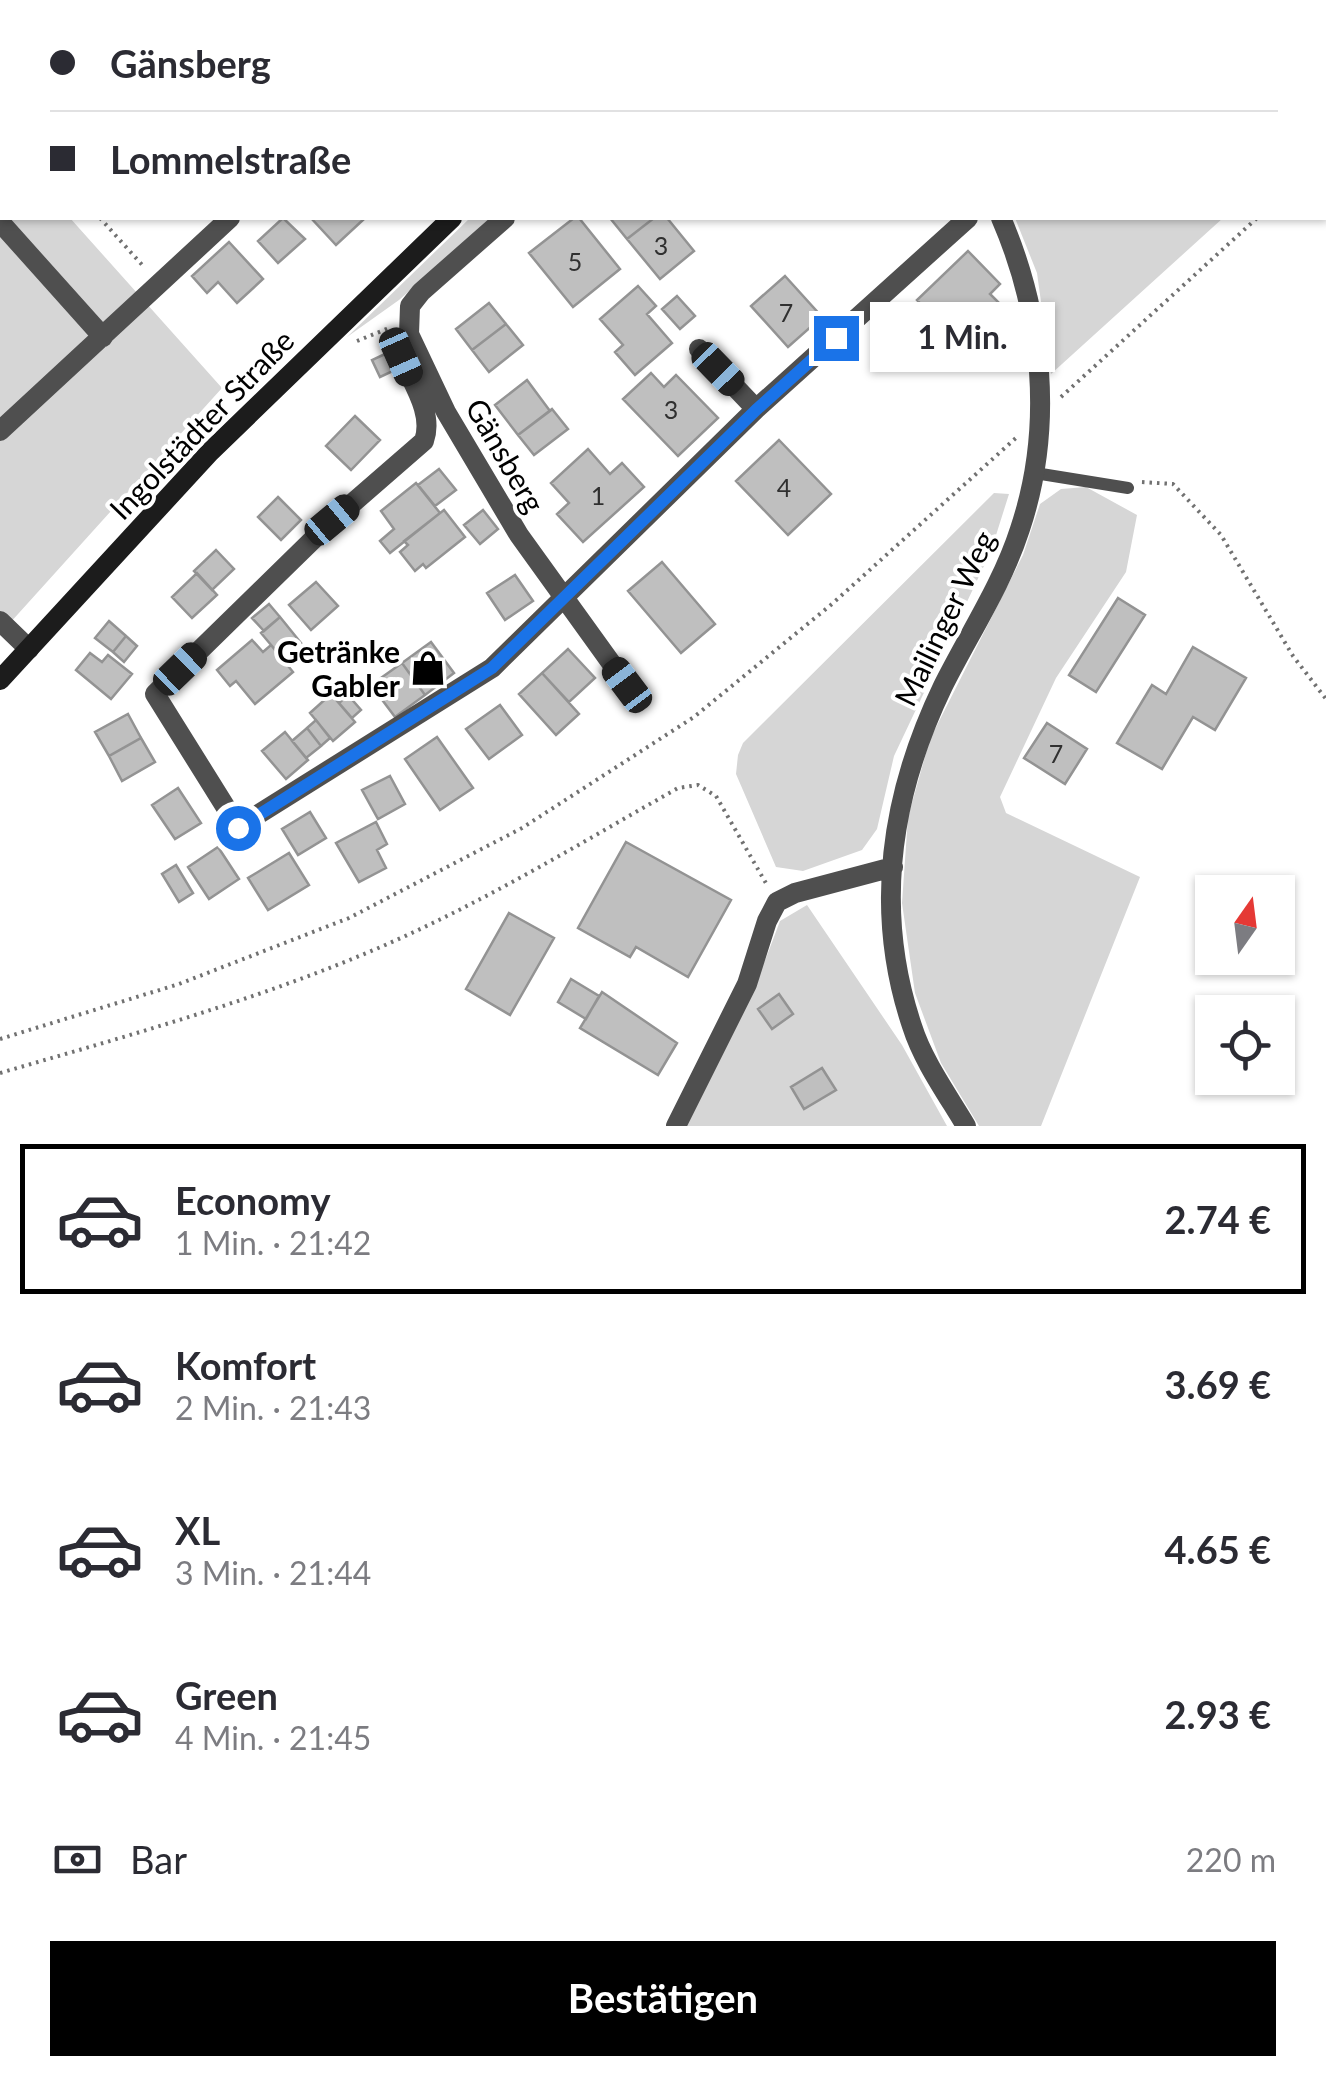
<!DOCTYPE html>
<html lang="de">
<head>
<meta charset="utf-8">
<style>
  body { margin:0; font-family:Lato,sans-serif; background:#f2f2f3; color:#2b2b33; height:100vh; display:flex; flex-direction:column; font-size:38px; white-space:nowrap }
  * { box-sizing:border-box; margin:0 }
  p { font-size:32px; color:#7c7c81 }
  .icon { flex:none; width:55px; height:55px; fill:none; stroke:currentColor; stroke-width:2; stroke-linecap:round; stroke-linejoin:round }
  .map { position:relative; height:1126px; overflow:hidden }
  .drawer { display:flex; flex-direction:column; background:#fff; flex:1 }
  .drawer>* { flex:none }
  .hud { position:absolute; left:0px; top:0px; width:1328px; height:220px; box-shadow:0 2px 8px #0004; display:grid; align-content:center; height:220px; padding:0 50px; background:#fff }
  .needle { width:65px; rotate:14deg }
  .controls { position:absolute; left:1195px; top:875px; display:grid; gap:20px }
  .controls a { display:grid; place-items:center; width:100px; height:100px; border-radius:0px; background:#fff; box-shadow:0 2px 8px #0004; font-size:50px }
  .end { position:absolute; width:45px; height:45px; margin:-22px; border:12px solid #1a73e8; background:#fff; box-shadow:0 0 0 5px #fff }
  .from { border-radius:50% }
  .bubble { position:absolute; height:70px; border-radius:0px; background:#fff; box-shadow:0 2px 8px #0004; font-size:32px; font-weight:700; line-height:70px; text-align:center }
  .car { position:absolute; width:30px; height:60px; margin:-30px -15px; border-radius:12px; box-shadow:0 0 8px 2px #0007; background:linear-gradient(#222 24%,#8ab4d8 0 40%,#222 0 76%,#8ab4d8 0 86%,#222 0) }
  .hud b { display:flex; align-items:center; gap:35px; height:95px; font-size:38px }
  .hud b+b { border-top:2px solid #e1e1e2 }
  .hud i { width:25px; height:25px; background:#2b2b33 }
  ul { padding:18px 0 0; list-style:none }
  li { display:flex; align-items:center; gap:30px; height:150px; margin:0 20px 15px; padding:0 30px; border:5px solid transparent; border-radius:0px }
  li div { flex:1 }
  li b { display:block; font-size:38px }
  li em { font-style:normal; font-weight:700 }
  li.active { border-color:#000 }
  li>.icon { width:90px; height:90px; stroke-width:1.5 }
  .pay { display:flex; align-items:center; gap:25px; height:110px; padding:0 50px; font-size:38px }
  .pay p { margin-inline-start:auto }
  .primary-button { display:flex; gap:20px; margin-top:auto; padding:20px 50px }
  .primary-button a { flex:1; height:115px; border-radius:0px; background:#000; color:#fff; font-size:40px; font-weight:700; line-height:115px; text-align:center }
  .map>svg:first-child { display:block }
  .green { fill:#d6d6d6 }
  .building { fill:#bfbfbf; stroke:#939393; stroke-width:2.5 }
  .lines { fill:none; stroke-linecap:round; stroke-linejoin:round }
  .path { stroke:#717171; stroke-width:4; stroke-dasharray:2.5 5; stroke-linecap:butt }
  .service { stroke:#4f4f4f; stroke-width:12 }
  .minor { stroke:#4f4f4f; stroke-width:20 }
  .secondary { stroke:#1c1c1c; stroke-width:20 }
  .route { stroke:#1a73e8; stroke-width:12 }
  .labels { text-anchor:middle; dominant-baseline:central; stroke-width:8; stroke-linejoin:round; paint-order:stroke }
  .number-label { font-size:25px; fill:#303030 }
  .street-label { font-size:30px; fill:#000; stroke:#fff }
  .poi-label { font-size:30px; font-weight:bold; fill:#000; stroke:#fff; text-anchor:end }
</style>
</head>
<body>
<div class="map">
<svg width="1326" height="1126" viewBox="0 0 1326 1126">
  <rect width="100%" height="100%" fill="#fff"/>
  <path class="green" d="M927,0H1326V123L1325,2Z
    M0,139L2,218H70L222,388L0,634Z
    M470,218H493L399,300L347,337Z
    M1015,218H1223L1051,374L1037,273Z
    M1086,487L1137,515L1126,572L1056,678L1000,797L1006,813L1140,877L1041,1126H979L941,1063L915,993L902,903L908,817L930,739L1023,555L1040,504L1061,489Z
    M994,493L1009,494L991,551L894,756L877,829L862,850L803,871L776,867L736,774L738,755L743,743Z
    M807,905L902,1045L947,1126H683L766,958L780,921Z"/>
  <path class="building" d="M186,0H256L259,2H189Z
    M283,218L305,239L278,263L258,241Z
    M311,218H362L364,219L336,245Z
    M574,218H579L620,269L573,307L529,253Z
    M610,218H654L627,239Z
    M654,218H667L694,251L660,279L627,239Z
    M229,242L263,279L237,303L218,282L207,293L192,276Z
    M968,251L1000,284L990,294L1020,324L979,364L917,300Z
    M785,276L822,317L788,347L751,306Z
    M638,286L656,306L647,314L672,343L635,375L615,352L623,345L600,319Z
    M677,296L695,316L680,329L662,309Z
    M489,303L506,324L472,350L456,329Z
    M506,324L523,345L489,372L472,350Z
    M385,354L393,371L380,377L372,360Z
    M651,373L664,387L676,375L718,418L678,456L623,399Z
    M527,380L550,411L518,435L495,405Z
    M552,409L568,429L534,455L518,435Z
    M355,416L380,440L351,470L326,446Z
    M779,440L831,494L788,535L736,481Z
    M588,449L610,474L622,463L644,487L583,542L557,514L569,503L551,483Z
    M439,469L456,490L435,506L418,485Z
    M416,483L440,513L390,553L380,541L394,529L381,511Z
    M278,497L301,520L281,540L258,517Z
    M444,510L465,537L426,568L423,564L415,571L400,552L408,545L404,541Z
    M483,510L498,529L480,544L464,525Z
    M216,550L234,569L212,590L194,571Z
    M662,562L715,624L681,653L628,591Z
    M197,573L217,595L192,618L172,597Z
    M515,575L533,601L505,620L487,593Z
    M316,582L338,606L311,630L289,605Z
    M1118,598L1145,615L1096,692L1069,675Z
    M269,604L280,617L264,631L252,618Z
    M280,617L301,643L282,658L261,633Z
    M109,621L126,636L113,652L95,638Z
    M126,636L137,646L124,662L113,652Z
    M252,640L263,652L271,645L293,672L255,704L236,681L230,686L217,670Z
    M431,642L454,673L425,695L402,663Z
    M1193,647L1246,678L1215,730L1193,717L1162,769L1117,743L1152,685L1166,694Z
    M568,649L595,678L569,702L542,673Z
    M90,653L102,662L108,655L132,674L111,699L76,670Z
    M402,663L425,695L395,717L371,685Z
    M542,673L579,714L556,735L519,694Z
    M331,694L355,722L333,741L310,713Z
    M348,695L361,710L352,718L339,703Z
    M500,705L522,735L489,759L466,729Z
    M128,714L141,738L109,756L95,732Z
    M316,720L330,738L321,746L307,728Z
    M1047,723L1087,749L1065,784L1024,758Z
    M307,728L321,746L306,758L292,741Z
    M285,732L308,760L286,779L262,751Z
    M437,737L473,788L440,810L405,759Z
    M141,738L155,762L122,781L109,756Z
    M390,776L405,804L378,819L362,790Z
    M178,788L201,823L175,839L152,805Z
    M310,812L326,838L298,855L282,829Z
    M376,822L387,844L377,850L386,868L359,882L336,843Z
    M626,842L731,900L688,977L636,947L630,957L578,928Z
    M218,847L239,879L209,899L188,867Z
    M289,853L309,885L268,910L248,878Z
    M176,865L193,893L179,902L162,874Z
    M509,913L554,938L510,1015L466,989Z
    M571,979L599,996L586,1019L558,1002Z
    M602,992L677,1043L658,1075L580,1028Z
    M779,994L793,1014L772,1029L758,1009Z
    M822,1068L836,1090L804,1109L791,1087Z"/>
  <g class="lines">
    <path class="path" d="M825,0L827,2
      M0,108L2,110
      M1325,154H1326
      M100,218L144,267
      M357,341L389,328
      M1061,397L1257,218
      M1142,482L1173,484L1221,535L1293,656L1326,699
      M0,1039L179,984L349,918L522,828L694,717L832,604L1017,437
      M0,1073C127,1036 254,1001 376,949C481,904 579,844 678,788L698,785L716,796L767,885"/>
    <path class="service" d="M1035,473L1128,488"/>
    <path class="minor" d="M43,0L45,2
      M280,0L282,2
      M892,0L893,2
      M465,2L467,0
      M857,2L862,0
      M505,218L421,292L410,306L409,334L446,412L519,535L627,685
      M0,222L103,337
      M409,334L401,357C412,383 434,413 424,441L332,521L155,694L238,827L492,668L756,409L968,218
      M699,349L756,409
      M0,431L230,218
      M0,621L29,649
      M676,1126L747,984L767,921L777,902L795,893L893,867
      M966,1126C947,1094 923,1061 912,1026C873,910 891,794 943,686C969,634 1002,585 1020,529C1054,427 1043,315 1001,218"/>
    <path class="secondary" d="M673,2L676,0
      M0,680L210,452L452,218"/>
  </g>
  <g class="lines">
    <path class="route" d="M238,828L492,668L756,410L836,338"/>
  </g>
  <defs>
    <symbol id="shop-bare" viewBox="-9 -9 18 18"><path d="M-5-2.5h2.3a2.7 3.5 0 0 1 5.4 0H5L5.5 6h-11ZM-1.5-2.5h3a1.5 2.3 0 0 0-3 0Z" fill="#000" stroke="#fff" stroke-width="2.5" paint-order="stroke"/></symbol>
  </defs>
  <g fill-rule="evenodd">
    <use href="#shop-bare" x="403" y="643" width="50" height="50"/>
  </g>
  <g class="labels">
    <g class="number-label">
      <text x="661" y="245">3</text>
      <text x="575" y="261">5</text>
      <text x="786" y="312">7</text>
      <text x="671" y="409">3</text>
      <text x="784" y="487">4</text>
      <text x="598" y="495">1</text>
      <text x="1056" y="753">7</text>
    </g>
    <g class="street-label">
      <text transform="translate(201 424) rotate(-46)">Ingolstädter Straße</text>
      <text transform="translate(506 455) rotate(60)">Gänsberg</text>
      <text transform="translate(944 618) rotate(-64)">Mailinger Weg</text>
    </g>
    <g class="poi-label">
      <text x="400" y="651">Getränke<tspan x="400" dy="34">Gabler</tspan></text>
    </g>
  </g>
</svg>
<div class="controls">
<a><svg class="needle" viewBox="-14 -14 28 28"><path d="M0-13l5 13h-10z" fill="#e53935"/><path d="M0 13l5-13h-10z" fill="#7c7c81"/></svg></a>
<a><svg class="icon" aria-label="locate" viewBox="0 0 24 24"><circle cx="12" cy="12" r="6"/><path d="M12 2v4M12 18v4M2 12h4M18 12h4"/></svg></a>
</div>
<i class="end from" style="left:238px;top:828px"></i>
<i class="end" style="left:836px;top:338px"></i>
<div class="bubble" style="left:870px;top:302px;width:185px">1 Min.</div>
<i class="car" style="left:401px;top:357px;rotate:156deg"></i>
<i class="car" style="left:718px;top:369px;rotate:136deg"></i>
<i class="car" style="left:332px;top:520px;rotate:50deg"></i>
<i class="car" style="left:180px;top:669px;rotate:46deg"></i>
<i class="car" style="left:627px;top:685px;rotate:323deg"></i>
<div class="hud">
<b><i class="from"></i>Gänsberg</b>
<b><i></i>Lommelstraße</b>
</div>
</div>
<section class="drawer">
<ul>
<li class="active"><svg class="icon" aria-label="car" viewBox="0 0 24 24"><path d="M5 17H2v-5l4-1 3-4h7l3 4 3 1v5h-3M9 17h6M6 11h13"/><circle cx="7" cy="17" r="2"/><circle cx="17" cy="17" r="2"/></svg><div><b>Economy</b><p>1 Min. · 21:42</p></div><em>2.74 €</em></li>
<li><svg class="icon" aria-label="car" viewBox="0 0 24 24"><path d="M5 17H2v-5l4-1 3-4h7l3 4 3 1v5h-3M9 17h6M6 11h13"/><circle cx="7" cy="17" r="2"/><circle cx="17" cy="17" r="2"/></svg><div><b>Komfort</b><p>2 Min. · 21:43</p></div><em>3.69 €</em></li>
<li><svg class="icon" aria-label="car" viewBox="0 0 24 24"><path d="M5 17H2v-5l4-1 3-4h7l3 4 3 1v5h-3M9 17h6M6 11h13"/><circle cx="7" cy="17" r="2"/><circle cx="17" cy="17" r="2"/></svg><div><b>XL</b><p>3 Min. · 21:44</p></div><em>4.65 €</em></li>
<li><svg class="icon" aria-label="car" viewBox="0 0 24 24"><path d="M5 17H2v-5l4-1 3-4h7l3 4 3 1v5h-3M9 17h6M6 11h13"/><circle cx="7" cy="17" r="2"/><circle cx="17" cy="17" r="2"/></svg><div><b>Green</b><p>4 Min. · 21:45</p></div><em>2.93 €</em></li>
</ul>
<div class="pay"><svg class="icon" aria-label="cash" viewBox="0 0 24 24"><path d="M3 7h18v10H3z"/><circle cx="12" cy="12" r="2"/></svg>Bar<p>220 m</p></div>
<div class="primary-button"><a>Bestätigen</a></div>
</section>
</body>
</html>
